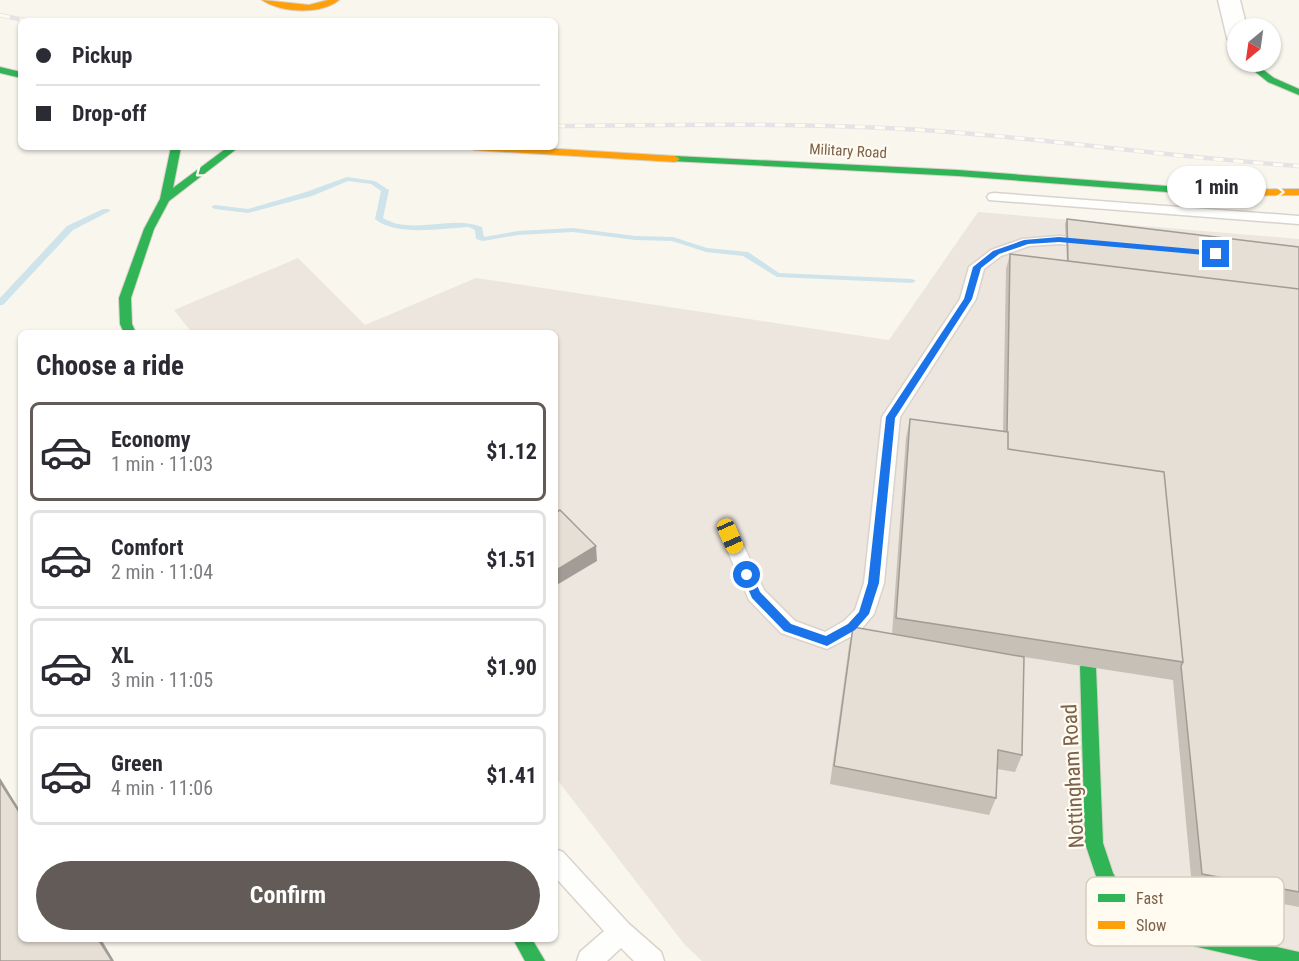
<!DOCTYPE html>
<html lang="en">
<head>
<meta charset="utf-8">
<style>
  body { margin:0; font-family:"Roboto Condensed",sans-serif; background:#f2f2f3; color:#2b2b33; height:100vh; display:flex; flex-direction:column; font-size:22px; white-space:nowrap }
  * { box-sizing:border-box; margin:0 }
  p { font-size:20px; color:#7c7c81 }
  .icon { flex:none; width:33px; height:33px; fill:none; stroke:currentColor; stroke-width:2; stroke-linecap:round; stroke-linejoin:round }
  .map { position:relative; flex:1; overflow:hidden }
  .details { position:absolute; left:18px; top:330px; width:540px; height:612px; display:flex; flex-direction:column; background:#fff; border-radius:9px; box-shadow:0 2px 4px #0004 }
  .details>* { flex:none }
  .banner { position:absolute; left:18px; top:18px; width:540px; height:132px; border-radius:9px; box-shadow:0 2px 4px #0004; display:grid; align-content:center; height:132px; padding:0 18px; background:#fff }
  .needle { width:39px; rotate:209deg }
  .controls { position:absolute; left:1227px; top:18px; display:grid; gap:12px }
  .controls a { display:grid; place-items:center; width:54px; height:54px; border-radius:50%; background:#fff; box-shadow:0 2px 4px #0004; font-size:30px }
  .end { position:absolute; width:27px; height:27px; margin:-14px; border:8px solid #1a73e8; background:#fff; box-shadow:0 0 0 3px #fff }
  .from { border-radius:50% }
  .bubble { position:absolute; height:42px; border-radius:21px; background:#fff; box-shadow:0 2px 4px #0004; font-size:20px; font-weight:700; line-height:42px; text-align:center }
  .car { position:absolute; width:18px; height:36px; margin:-18px -9px; border-radius:8px; box-shadow:0 0 4px 2px #0007; background:linear-gradient(#f5c518 24%,#345 0 40%,#f5c518 0 76%,#345 0 86%,#f5c518 0) }
  .banner b { display:flex; align-items:center; gap:21px; height:57px; font-size:22px }
  .banner b+b { border-top:2px solid #e1e1e2 }
  .banner i { width:15px; height:15px; background:#2b2b33 }
  ul { padding:0; list-style:none }
  li { display:flex; align-items:center; gap:18px; height:99px; margin:0 12px 9px; padding:0 6px; border:3px solid #e1e1e2; border-radius:9px }
  li div { flex:1 }
  li b { display:block; font-size:22px }
  li em { font-style:normal; font-weight:700 }
  li.on { border-color:#635b57 }
  li>.icon { width:54px; height:54px; stroke-width:1.5 }
  h2 { padding:0 18px; font-size:27px; line-height:72px }
  .cta { display:flex; gap:12px; margin-top:auto; padding:12px 18px }
  .cta a { flex:1; height:69px; border-radius:36px; background:#635b57; color:#fff; font-size:24px; font-weight:700; line-height:69px; text-align:center }
  .map>svg:first-child { display:block }
  .industrial { fill:#ede6de }
  .lines { fill:none; stroke-linecap:round; stroke-linejoin:round }
  .stream { fill:#cee4ea; fill-rule:evenodd }
  .lane-casing { stroke:#d9d3cc; stroke-width:3 }
  .street-casing { stroke:#d9d3cc; stroke-width:3 }
  .fast-casing { stroke:#d8d2c9; stroke-width:2 }
  .slow-casing { stroke:#d8d2c9; stroke-width:2 }
  .lane { fill:#fefefc; fill-rule:evenodd }
  .street { fill:#fefefc; fill-rule:evenodd }
  .fast { fill:#30b455; fill-rule:evenodd }
  .slow { fill:#ff9f0a; fill-rule:evenodd }
  .rail-casing { stroke:#e6e3e6; stroke-width:4.5 }
  .rail { stroke:#fffbf1; stroke-width:3; stroke-dasharray:10; stroke-linecap:butt }
  .wall { fill:#c6c0b7 }
  .shaded-wall { fill:#a19c95 }
  .building { fill:#e6dfd5; stroke:#a19c95; stroke-width:1.5 }
  .oneway { stroke:#fffbf1 }
  .route { fill:#1a73e8 }
  .labels { text-anchor:middle; dominant-baseline:central; stroke-width:4.5; stroke-linejoin:round; paint-order:stroke }
  .far-street-label { font-size:15px; fill:#7b614a; stroke:#fffbf1 }
  .near-street-label { font-size:21px; fill:#7b614a; stroke:#fffbf1 }
  .key { fill:#fffbf1; stroke:#d7cdbf; stroke-width:1.5 }
  .key-label { font-size:16px; fill:#7b614a }
</style>
</head>
<body>
<div class="map">
<svg width="1299" height="961" viewBox="0 0 1299 961">
  <rect width="100%" height="100%" fill="#f9f6ee"/>
  <path class="industrial" d="M978,212L1299,239V961H702L685,945L555,777V333H192L174,310L298,258L365,325L476,278L889,340Z"/>
  <g class="lines">
    <path class="stream" d="M347,177L375,181L387,189L389,190L383,218C413,236 451,214 482,227L484,237L518,231L573,228L635,236L673,237L707,248L748,252L779,273L912,279L916,281L912,283L777,277L743,256L706,252L672,241L635,240L573,232L518,235L483,241L476,239L475,230L469,227C443,228 396,237 375,219L381,191L371,184L348,181L312,196L248,213L215,209L211,207L215,205L248,209L306,192Z
      M103,209H109L110,211L73,230L3,305H0V298L67,226Z"/>
    <defs>
      <path id="lane" d="M994,193L1299,216V224L989,200L987,197L989,194Z
        M1059,236L1088,238L1095,242L1088,246L1059,244L1029,246L1001,256L984,269L976,299L900,417L884,583L874,614L858,633L827,649L781,633L749,600L721,536L723,531L730,529L737,531L764,590L795,621L825,632L844,621L855,610L864,583L882,417L960,299L969,267L991,250L1022,239Z
        M555,849L563,852L629,924L661,952L664,961H634L621,948L607,961H577L580,952L604,931L555,877Z"/>
      <path id="street" d="M1218,0H1240L1247,28H1238V45L1230,43L1227,38Z"/>
      <path id="fast" d="M1243,62H1253L1274,78L1299,89V95L1268,82Z
        M0,67L21,72V78L0,73Z
        M171,147H181L173,188L228,147H239L169,201L154,229L131,298L132,324L136,333H124L120,324L119,298L144,229L160,199Z
        M675,156L958,170L1180,187L1185,190L1180,193L958,176L671,161V157Z
        M1088,661L1093,662L1096,667L1103,843L1113,873L1124,893L1143,911L1180,925L1299,952V961H1259L1180,943L1131,923L1112,905L1096,876L1085,843L1080,667L1083,662Z
        M513,939H532L545,961H525Z"/>
      <path id="slow" d="M262,0L309,5L328,0H339C321,15 281,13 262,0Z
        M469,147H525L675,156L680,159L675,162L474,150Z
        M1180,187L1219,190L1299,189V195L1219,196L1176,192V188Z"/>
    </defs>
    <use href="#lane" class="lane-casing"/>
    <use href="#street" class="street-casing"/>
    <use href="#fast" class="fast-casing"/>
    <use href="#slow" class="slow-casing"/>
    <use href="#lane" class="lane"/>
    <use href="#street" class="street"/>
    <use href="#fast" class="fast"/>
    <use href="#slow" class="slow"/>
    <defs>
      <path id="rail" d="M0,15L28,21
        M555,126C682,125 810,122 937,131C1058,140 1178,158 1299,166"/>
    </defs>
    <use href="#rail" class="rail-casing"/>
    <use href="#rail" class="rail"/>
  </g>
  <path class="wall" d="M1067,219L1299,247V907L1192,887L1173,680L1024,657L1022,755L1015,772L997,769L996,798L989,815L830,784L849,646L853,627L892,634L906,438L910,419L1003,431L1006,269L1010,254L1067,261L1065,224Z"/>
  <path class="shaded-wall" d="M596,546L597,561L555,586V571Z
    M0,778L21,812V815L0,782Z
    M98,939H101L114,961H112Z"/>
  <path class="building" d="M1067,219L1299,247V289L1068,261Z
    M1010,254L1299,289V892L1202,874L1181,666L1183,662L1164,472L1008,449V432H1007Z
    M910,419L1008,432V449L1164,472L1183,662L896,618Z
    M560,510L596,546L555,571V513Z
    M853,627L1024,657L1022,755L998,750L996,798L834,766Z
    M0,782L21,815V939H98L112,961H0Z"/>
  <defs><path id="oneway-chevron" d="M-2-3.5L2.5 0L-2 3.5" fill="none" stroke-width="1.6" stroke-linecap="round" stroke-linejoin="round" transform="scale(1.5)"/></defs>
  <g class="oneway">
    <use href="#oneway-chevron" transform="translate(200 173) rotate(143)"/>
    <use href="#oneway-chevron" transform="translate(1280 192) rotate(2)"/>
  </g>
  <path class="route" d="M1059,237L1216,251L1221,254L1216,256L1059,242L1028,244L999,254L981,268L972,299L895,418L879,583L869,614L855,630L827,646L784,631L752,598L742,575L743,572H751L760,592L791,624L826,636L848,624L859,612L868,583L886,417L964,299L973,267L993,251L1024,240Z"/>
  <g class="labels">
    <g class="far-street-label">
      <text transform="translate(848 151) rotate(3)">Military Road</text>
    </g>
    <g class="near-street-label">
      <text transform="translate(1073 776) rotate(-93)">Nottingham Road</text>
    </g>
  </g>
  <rect x="1086" y="877" width="198" height="69" rx="9" class="key"/>
  <rect x="1098" y="894" width="27" height="8" fill="#30b455"/>
  <rect x="1098" y="921" width="27" height="8" fill="#ff9f0a"/>
  <g class="key-label">
    <text x="1136" y="904">Fast</text>
    <text x="1136" y="931">Slow</text>
  </g>
</svg>
<div class="controls">
<a><svg class="needle" viewBox="-14 -14 28 28"><path d="M0-13l5 13h-10z" fill="#e53935"/><path d="M0 13l5-13h-10z" fill="#7c7c81"/></svg></a>
</div>
<i class="end from" style="left:747px;top:575px"></i>
<i class="end" style="left:1216px;top:254px"></i>
<div class="bubble" style="left:1167px;top:166px;width:99px">1 min</div>
<i class="car" style="left:730px;top:536px;rotate:156deg"></i>
<div class="banner">
<b><i class="from"></i>Pickup</b>
<b><i></i>Drop-off</b>
</div>
<section class="details">
<h2>Choose a ride</h2>
<ul>
<li class="on"><svg class="icon" aria-label="car" viewBox="0 0 24 24"><path d="M5 17H2v-5l4-1 3-4h7l3 4 3 1v5h-3M9 17h6M6 11h13"/><circle cx="7" cy="17" r="2"/><circle cx="17" cy="17" r="2"/></svg><div><b>Economy</b><p>1 min · 11:03</p></div><em>$1.12</em></li>
<li><svg class="icon" aria-label="car" viewBox="0 0 24 24"><path d="M5 17H2v-5l4-1 3-4h7l3 4 3 1v5h-3M9 17h6M6 11h13"/><circle cx="7" cy="17" r="2"/><circle cx="17" cy="17" r="2"/></svg><div><b>Comfort</b><p>2 min · 11:04</p></div><em>$1.51</em></li>
<li><svg class="icon" aria-label="car" viewBox="0 0 24 24"><path d="M5 17H2v-5l4-1 3-4h7l3 4 3 1v5h-3M9 17h6M6 11h13"/><circle cx="7" cy="17" r="2"/><circle cx="17" cy="17" r="2"/></svg><div><b>XL</b><p>3 min · 11:05</p></div><em>$1.90</em></li>
<li><svg class="icon" aria-label="car" viewBox="0 0 24 24"><path d="M5 17H2v-5l4-1 3-4h7l3 4 3 1v5h-3M9 17h6M6 11h13"/><circle cx="7" cy="17" r="2"/><circle cx="17" cy="17" r="2"/></svg><div><b>Green</b><p>4 min · 11:06</p></div><em>$1.41</em></li>
</ul>
<div class="cta"><a>Confirm</a></div>
</section>
</div>
</body>
</html>
